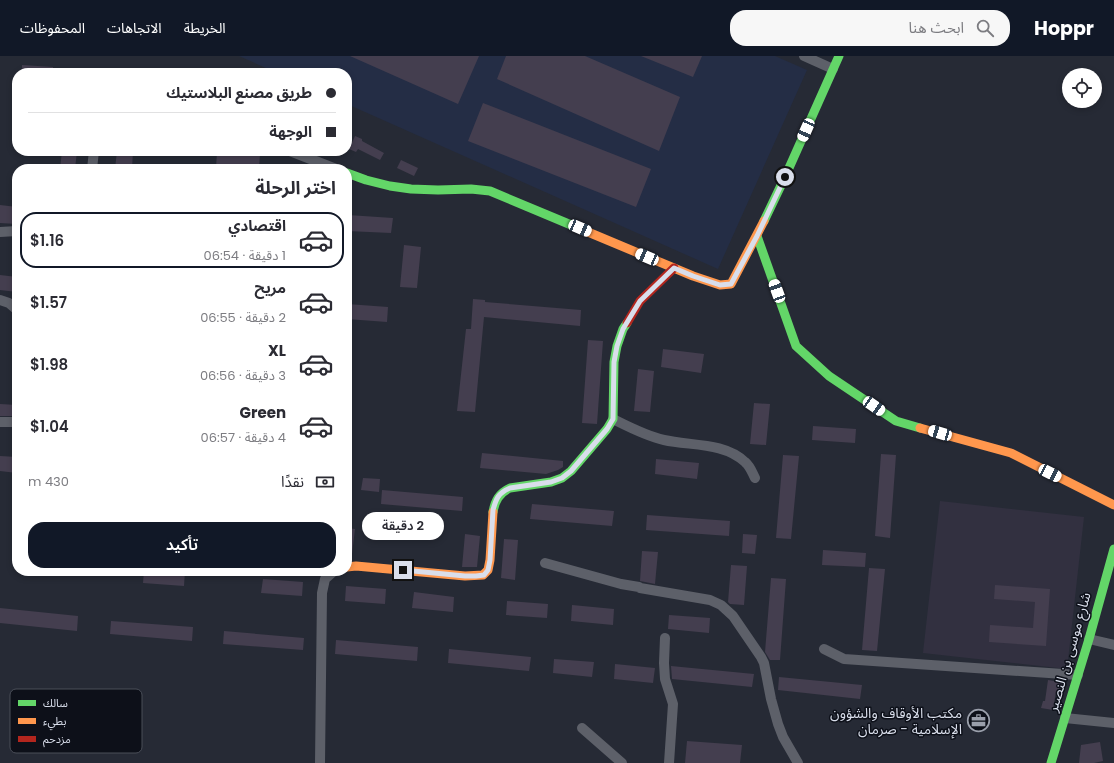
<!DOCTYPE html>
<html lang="ar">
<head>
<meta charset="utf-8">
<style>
  body { margin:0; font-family:Poppins,"Noto Sans Arabic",sans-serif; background:#f7f7f7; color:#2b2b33; direction:rtl; height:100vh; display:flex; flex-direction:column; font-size:15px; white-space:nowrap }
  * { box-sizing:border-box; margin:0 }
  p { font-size:13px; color:#7c7c81 }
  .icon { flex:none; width:22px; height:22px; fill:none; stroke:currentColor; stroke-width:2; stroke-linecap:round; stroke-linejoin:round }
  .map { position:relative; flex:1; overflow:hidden; direction:ltr }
  .drawer { position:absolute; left:12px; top:108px; width:340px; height:412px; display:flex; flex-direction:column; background:#fff; border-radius:16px; box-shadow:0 2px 6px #0003; direction:rtl }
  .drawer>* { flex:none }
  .hud { position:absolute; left:12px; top:12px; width:340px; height:88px; border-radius:16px; box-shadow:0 2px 6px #0003; direction:rtl; display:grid; align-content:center; height:88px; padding:0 16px; background:#fff }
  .buttons { position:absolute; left:1062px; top:12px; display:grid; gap:8px }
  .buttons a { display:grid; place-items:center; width:40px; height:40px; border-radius:50%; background:#fff; box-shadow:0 2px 6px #0003; font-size:20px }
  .end { position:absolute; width:18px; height:18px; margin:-9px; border:5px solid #d9deeb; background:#111; box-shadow:0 0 0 2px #111 }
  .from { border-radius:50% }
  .bubble { position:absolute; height:28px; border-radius:14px; background:#fff; box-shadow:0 2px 6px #0003; font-size:13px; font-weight:600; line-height:28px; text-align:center; direction:rtl }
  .car { position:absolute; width:12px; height:24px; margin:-12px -6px; border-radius:5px; box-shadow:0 0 3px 1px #0007; background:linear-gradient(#fff 24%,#345 0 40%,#fff 0 76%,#345 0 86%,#fff 0) }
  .hud b { display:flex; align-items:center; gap:14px; height:38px; font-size:15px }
  .hud b+b { border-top:1px solid #e1e1e2 }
  .hud i { width:10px; height:10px; background:#2b2b33 }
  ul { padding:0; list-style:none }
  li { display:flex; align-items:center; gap:12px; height:56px; margin:0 8px 6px; padding:0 8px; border:2px solid transparent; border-radius:16px }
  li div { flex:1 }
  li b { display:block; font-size:15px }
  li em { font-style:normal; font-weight:600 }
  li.active { border-color:#111827 }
  li>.icon { width:36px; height:36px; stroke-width:1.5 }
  h2 { padding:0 16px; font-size:18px; line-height:48px }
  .pay { display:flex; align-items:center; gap:10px; height:44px; padding:0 16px; font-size:15px }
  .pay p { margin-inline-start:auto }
  .action { display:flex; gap:8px; margin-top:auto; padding:8px 16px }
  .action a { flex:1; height:46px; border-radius:16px; background:#111827; color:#fff; font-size:16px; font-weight:600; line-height:46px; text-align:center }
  header { display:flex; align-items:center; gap:24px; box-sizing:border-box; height:56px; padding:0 20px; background:#111827; color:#fff }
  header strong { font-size:19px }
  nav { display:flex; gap:22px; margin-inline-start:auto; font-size:14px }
  .search { width:280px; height:36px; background:#f7f7f7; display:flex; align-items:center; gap:10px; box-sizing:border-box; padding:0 14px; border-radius:16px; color:#7c7c81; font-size:15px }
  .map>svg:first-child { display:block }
  .built { fill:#242d45 }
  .education { fill:#323040 }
  .building { fill:#443e4f }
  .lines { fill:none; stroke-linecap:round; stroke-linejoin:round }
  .street { stroke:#5d6069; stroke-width:10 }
  .fast { stroke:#63d668; stroke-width:9 }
  .slow { stroke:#ff974d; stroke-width:9 }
  .jam { stroke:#b3261e; stroke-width:9 }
  .route { stroke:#d9deeb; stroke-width:5 }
  .labels { text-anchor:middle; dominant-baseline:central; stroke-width:3; stroke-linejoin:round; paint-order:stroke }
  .street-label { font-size:14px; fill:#d9deeb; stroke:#0d1019 }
  .poi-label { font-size:14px; fill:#d9deeb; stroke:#0d1019; text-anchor:end }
  .key { fill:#0d1019; stroke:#4a4e58; stroke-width:1 }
  .key-label { font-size:11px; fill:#d9deeb }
</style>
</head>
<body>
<header>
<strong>Hoppr</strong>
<div class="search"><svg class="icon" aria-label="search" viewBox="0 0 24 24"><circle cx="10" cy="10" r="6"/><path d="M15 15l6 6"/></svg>ابحث هنا</div>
<nav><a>الخريطة</a><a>الاتجاهات</a><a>المحفوظات</a></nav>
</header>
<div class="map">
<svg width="1114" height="707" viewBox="0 0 1114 707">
  <rect width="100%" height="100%" fill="#262a35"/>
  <path class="built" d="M239,0H775L807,14L718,213L347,48V17H277Z"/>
  <path class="education" d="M940,445L1084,461L1067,613L923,597Z"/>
  <path class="building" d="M350,0H479L458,48Z
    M506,0H585L680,41L659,95L497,23Z
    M641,0H702L693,21Z
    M22,9L53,11V17H22Z
    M483,47L651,113L636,151L468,85Z
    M355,80L362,83V85L384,97L380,104L358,93L356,96L349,93Z
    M62,95H77L75,113H60Z
    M117,95H133L132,113H115Z
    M217,96L260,98L259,113L216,112Z
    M401,104L418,112L414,120L397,112Z
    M0,149L17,151V168L0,167Z
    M348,159L393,162L391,177L347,175Z
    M404,189L421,191L417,232L400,231Z
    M0,219L17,221V236L0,234Z
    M473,243L485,244V246L581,254L580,270L484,261L475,356L457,355L466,273H471Z
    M347,248L388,251L387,266L347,263Z
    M588,284L603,285L597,368L582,367Z
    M663,293L704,298L701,317L661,311Z
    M638,313L654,315L650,356L634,355Z
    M754,347L770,348L766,389L750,388Z
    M0,348L17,349V360H0Z
    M813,370L856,373L855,387L812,384Z
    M482,397L563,405V411L558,414L546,418L480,412Z
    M881,398L896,399L890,482L875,480Z
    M783,399L799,400L791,483L776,482Z
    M0,400L17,401V417L0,415Z
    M656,403L699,407L697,423L655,418Z
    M363,422L380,423L379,436L361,434Z
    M382,434L463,441L462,455L381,448Z
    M532,448L614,455L612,470L530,463Z
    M647,459L730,465L729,480L646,474Z
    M347,472L355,473L352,498L347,497Z
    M465,478L480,480L477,511H462Z
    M743,478L757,479L755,498L742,497Z
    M504,483L518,484L515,524L501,522Z
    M823,494L866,497L865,511L822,509Z
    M642,495L658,496L655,528L640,525Z
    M731,509L747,510L744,549L730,548L728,546Z
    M869,512L885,513L877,595L862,594Z
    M144,515H185L184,530L143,527Z
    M771,522L786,523L780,604H770L765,596Z
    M263,523L303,526L302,540L261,537Z
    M995,529L1050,533L1046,590L989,586L990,569L1033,572L1035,546L994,543Z
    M346,530L386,533L385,548L345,545Z
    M414,536L454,541L453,556L412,552Z
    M507,545L548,548L547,562L506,559Z
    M572,549L614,553L613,569L571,565Z
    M0,552L78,560L77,575L0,567Z
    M669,559L710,562L709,577L668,573Z
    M111,565L193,571L192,585L110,578Z
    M224,575L304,582L303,594L223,588Z
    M336,584L418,591L417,605L335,598Z
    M449,593L531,601L529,615L448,607Z
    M554,603L594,606L592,621L553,617Z
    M615,608L655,612L653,627L614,623Z
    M671,610L754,618L752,631L672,623Z
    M779,621L862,629L860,643L778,634Z
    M1048,624L1065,627L1064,636L1056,635L1053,654L1041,652L1043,645H1045Z
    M687,685L742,689L740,707H685Z
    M1100,686L1103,705L1094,707H1079L1081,689Z"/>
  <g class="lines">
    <path class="street" d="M804,0L833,13
      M290,95L336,113
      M92,113L94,95
      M0,176L17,175
      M0,244L9,247L17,254
      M613,363C629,371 646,380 664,384C690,390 724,386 745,406C750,410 752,416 755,422
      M0,366H17
      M545,507L621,528L639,531L640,532L710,544L721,549L733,560L761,601L764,607L771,643L778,668L783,681L798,707
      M665,582L664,607L665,623L673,648L669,707
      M1089,583L1114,589
      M824,593L844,603L1078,619
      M1065,662L1114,667
      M582,672L622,707
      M320,707L322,537L325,523L334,515"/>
    <path class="fast" d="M347,117L366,124L390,130L411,133L438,134L471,133L490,135L576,171
      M764,165L785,121L839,0
      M757,180L796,290L829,320L896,365L920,372
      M493,456C495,445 499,437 510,432L551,426L562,422L571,415L607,373L613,363L614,306L617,290L623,273L627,267
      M1051,707L1089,583L1114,493"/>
    <path class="slow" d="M576,171L693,220L720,229L731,228L764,165
      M920,372L1011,397L1114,449
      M347,511L356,510L465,520L483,519L488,514L490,504L493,456"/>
    <path class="jam" d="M627,267L640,245L674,212"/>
  </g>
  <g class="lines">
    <path class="route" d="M403,514L465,520H476L484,519L488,514L490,504L493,454C496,443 498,437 510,432L551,426L562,422L571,415L607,373L613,363L614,306L617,290L623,273L640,245L674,212L693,220L720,229L731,228L757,180L785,121"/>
  </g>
  <defs>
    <symbol id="office-ring" viewBox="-11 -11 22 22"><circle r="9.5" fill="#0d1019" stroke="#9a9fab" stroke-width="1.5"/><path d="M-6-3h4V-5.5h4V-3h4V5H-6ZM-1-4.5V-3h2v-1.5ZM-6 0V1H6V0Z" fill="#9a9fab"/></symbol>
  </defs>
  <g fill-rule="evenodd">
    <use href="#office-ring" x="966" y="652" width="25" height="25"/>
  </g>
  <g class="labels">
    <g class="street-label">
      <text transform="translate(1069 596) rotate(-74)">شارع موسى بن النصير</text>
    </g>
    <g class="poi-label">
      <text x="962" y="657">مكتب الأوقاف والشؤون<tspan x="962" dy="16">الإسلامية - صرمان</tspan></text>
    </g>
  </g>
  <rect x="10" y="633" width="132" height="64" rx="6" class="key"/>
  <rect x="18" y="644" width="18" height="6" fill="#63d668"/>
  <rect x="18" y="662" width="18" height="6" fill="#ff974d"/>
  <rect x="18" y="680" width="18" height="6" fill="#b3261e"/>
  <g class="key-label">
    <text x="43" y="651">سالك</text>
    <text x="43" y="669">بطيء</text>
    <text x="43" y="687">مزدحم</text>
  </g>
</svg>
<div class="buttons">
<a><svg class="icon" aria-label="locate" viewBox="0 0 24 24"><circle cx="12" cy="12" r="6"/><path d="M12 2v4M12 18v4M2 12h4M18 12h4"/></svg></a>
</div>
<i class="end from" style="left:785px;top:121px"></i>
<i class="end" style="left:403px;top:514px"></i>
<div class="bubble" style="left:362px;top:456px;width:82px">2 دقيقة</div>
<i class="car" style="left:806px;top:74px;rotate:204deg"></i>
<i class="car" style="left:580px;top:172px;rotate:113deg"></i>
<i class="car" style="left:647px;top:201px;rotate:293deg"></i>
<i class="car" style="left:777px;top:235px;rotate:340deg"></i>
<i class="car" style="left:874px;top:350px;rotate:124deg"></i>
<i class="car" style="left:940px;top:377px;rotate:286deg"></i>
<i class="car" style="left:1050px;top:417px;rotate:117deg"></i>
<div class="hud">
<b><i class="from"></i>طريق مصنع البلاستيك</b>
<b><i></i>الوجهة</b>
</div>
<section class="drawer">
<h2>اختر الرحلة</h2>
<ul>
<li class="active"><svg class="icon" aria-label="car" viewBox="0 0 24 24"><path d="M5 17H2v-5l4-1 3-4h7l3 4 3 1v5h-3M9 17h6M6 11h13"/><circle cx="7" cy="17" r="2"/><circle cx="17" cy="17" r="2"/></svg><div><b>اقتصادي</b><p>1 دقيقة · 06:54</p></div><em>$1.16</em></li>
<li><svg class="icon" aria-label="car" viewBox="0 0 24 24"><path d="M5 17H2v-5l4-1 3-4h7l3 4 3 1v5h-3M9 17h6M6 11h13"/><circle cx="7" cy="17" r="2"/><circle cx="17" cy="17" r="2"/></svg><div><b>مريح</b><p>2 دقيقة · 06:55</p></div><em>$1.57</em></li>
<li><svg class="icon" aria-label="car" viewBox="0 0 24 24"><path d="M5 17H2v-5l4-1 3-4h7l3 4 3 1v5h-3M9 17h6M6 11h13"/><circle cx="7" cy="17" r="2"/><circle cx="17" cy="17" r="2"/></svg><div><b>XL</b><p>3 دقيقة · 06:56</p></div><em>$1.98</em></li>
<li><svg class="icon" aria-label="car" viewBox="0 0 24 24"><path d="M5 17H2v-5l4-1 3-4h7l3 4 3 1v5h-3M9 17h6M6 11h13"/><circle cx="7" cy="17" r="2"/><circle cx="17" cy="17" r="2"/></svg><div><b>Green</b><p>4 دقيقة · 06:57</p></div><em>$1.04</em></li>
</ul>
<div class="pay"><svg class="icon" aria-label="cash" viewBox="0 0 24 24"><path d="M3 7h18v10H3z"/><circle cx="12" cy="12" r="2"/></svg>نقدًا<p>430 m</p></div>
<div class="action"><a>تأكيد</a></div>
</section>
</div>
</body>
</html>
